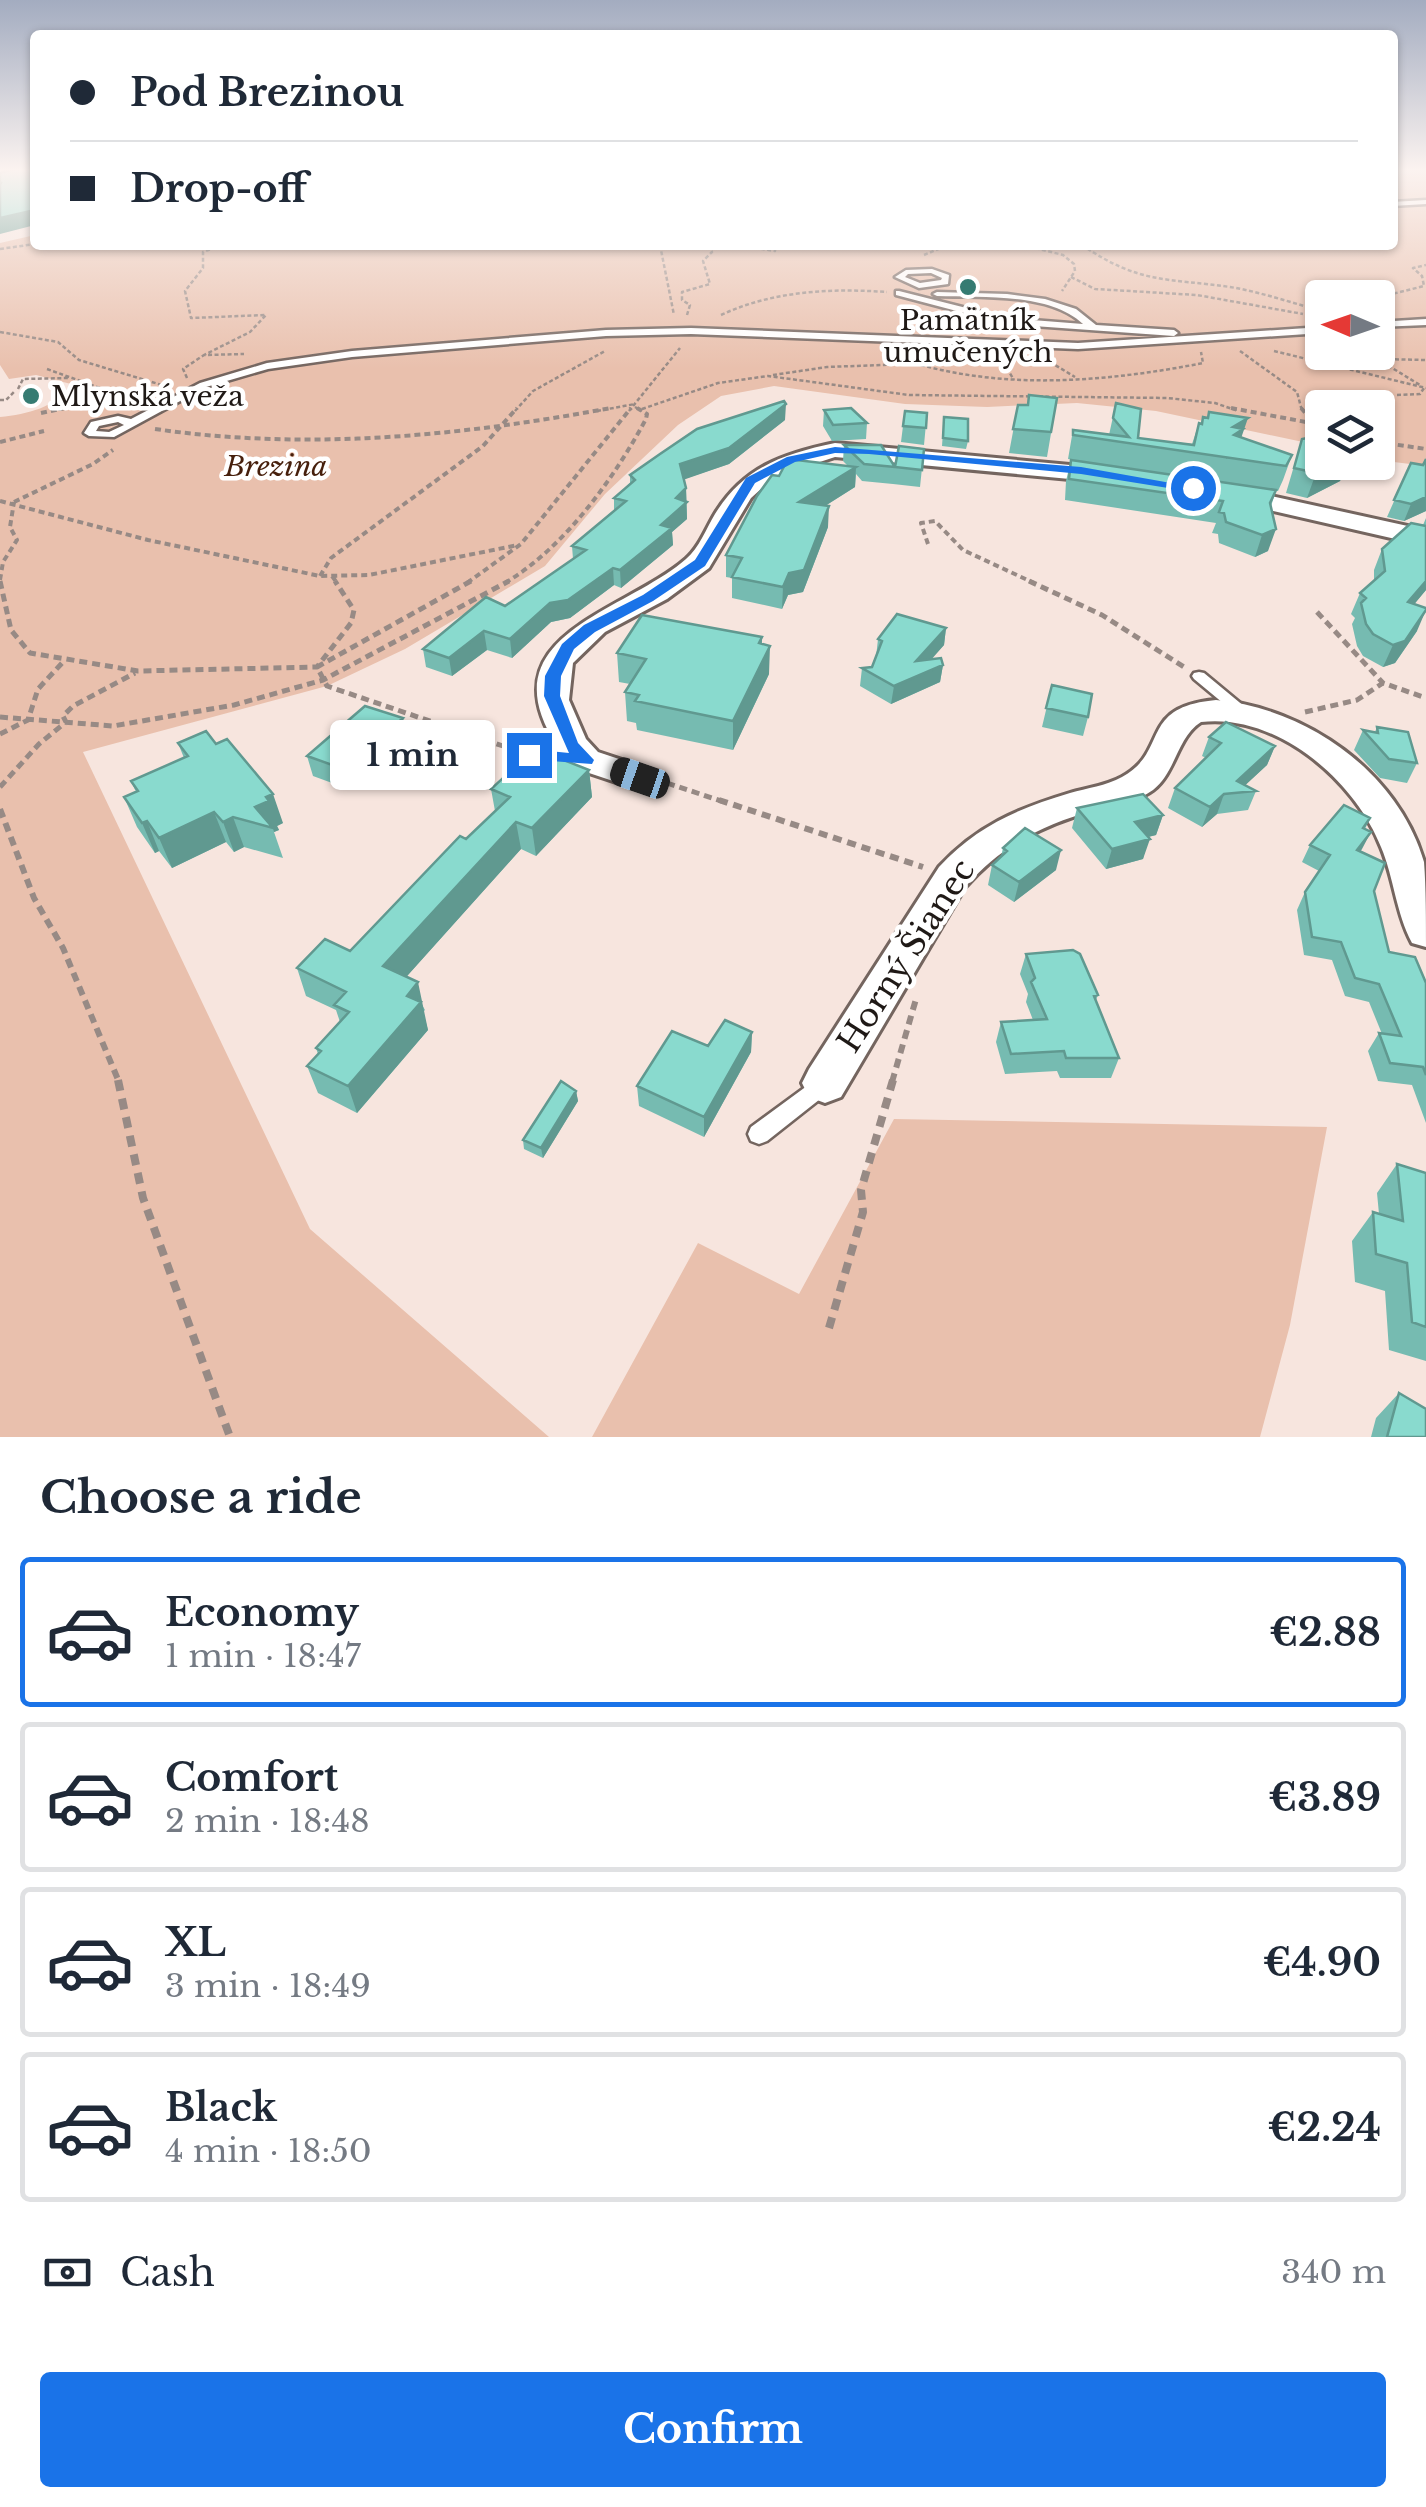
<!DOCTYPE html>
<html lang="en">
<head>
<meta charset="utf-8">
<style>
  body { margin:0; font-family:"Libre Baskerville",serif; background:#f2f2f3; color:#1f2937; height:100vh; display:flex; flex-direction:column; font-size:38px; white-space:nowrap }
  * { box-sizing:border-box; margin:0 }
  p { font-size:32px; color:#747a83 }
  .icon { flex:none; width:55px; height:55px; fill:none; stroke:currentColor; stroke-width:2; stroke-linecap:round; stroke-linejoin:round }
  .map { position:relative; height:1437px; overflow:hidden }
  .details { display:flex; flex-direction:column; background:#fff; flex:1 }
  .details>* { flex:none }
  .top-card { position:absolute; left:30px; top:30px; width:1368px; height:220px; border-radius:10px; box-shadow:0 2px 8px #0004; display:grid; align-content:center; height:220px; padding:0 40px; background:#fff }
  .needle { width:65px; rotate:272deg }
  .fabs { position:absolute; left:1305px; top:280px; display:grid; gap:20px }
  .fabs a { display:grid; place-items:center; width:90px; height:90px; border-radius:10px; background:#fff; box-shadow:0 2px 8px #0004; font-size:50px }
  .end { position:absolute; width:45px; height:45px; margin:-22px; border:12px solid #1a73e8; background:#fff; box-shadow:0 0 0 5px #fff }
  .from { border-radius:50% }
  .bubble { position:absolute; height:70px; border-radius:10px; background:#fff; box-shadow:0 2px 8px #0004; font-size:32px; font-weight:700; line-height:70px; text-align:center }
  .car { position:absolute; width:30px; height:60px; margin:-30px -15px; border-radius:12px; box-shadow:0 0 8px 2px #0007; background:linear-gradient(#222 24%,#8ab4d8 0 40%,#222 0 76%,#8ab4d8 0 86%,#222 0) }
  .top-card b { display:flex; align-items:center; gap:35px; height:95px; font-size:38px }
  .top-card b+b { border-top:2px solid #e0e1e3 }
  .top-card i { width:25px; height:25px; background:#1f2937 }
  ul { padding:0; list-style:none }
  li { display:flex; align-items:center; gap:30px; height:150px; margin:0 20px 15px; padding:0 20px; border:5px solid #e0e1e3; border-radius:10px }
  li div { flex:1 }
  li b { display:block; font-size:38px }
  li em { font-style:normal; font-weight:700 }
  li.active { border-color:#1a73e8 }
  li>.icon { width:90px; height:90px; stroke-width:1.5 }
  h2 { padding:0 40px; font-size:45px; line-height:120px }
  .pay { display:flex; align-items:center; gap:25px; height:110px; padding:0 40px; font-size:38px }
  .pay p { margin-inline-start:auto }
  .action { display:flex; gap:20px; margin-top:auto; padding:20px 40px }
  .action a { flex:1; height:115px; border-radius:10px; background:#1a73e8; color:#fff; font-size:40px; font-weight:700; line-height:115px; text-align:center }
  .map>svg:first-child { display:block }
  .green { fill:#e9c0ad; fill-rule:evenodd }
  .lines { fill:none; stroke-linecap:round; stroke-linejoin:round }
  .service-casing { stroke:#74655f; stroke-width:5 }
  .minor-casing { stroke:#74655f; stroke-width:6 }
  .path-far4 { stroke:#978a85; stroke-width:2.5; stroke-dasharray:4 2.5; stroke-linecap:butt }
  .path-far3 { stroke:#978a85; stroke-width:4; stroke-dasharray:6 4; stroke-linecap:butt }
  .path-far2 { stroke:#978a85; stroke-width:5; stroke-dasharray:8 5; stroke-linecap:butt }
  .path-far1 { stroke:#978a85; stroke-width:6; stroke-dasharray:9 6; stroke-linecap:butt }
  .path { stroke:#978a85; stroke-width:8; stroke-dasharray:11 8; stroke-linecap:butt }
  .service { fill:#fff; fill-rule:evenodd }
  .minor { fill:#fff; fill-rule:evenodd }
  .wall { fill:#76bbb1 }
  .shaded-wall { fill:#609990 }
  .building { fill:#89dace; stroke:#609990; stroke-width:2.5 }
  .route { fill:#1a73e8 }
  .poi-dot { fill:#357b72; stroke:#fff; stroke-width:4 }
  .labels { text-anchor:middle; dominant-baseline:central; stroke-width:9; stroke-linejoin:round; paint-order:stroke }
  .far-poi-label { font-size:28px; fill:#1f1916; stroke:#fff }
  .far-park-label { font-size:28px; font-style:italic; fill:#461f0c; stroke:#fff }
  .street-label { font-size:32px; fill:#1f1916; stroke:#fff }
</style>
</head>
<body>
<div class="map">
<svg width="1426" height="1437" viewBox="0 0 1426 1437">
  <rect width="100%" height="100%" fill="#f7e5de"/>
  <path class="green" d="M1393,168H1426V466L1378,460V408H1322V446L1156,411L1077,403L987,407L905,404L774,386L721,396L678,425L605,494L545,566L405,649L327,686L83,752L310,1229L549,1437H0V417C28,414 55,408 71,384L36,375L9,379L0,365V243L35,235V245H1392ZM1322,298H1378V352H1322Z
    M894,1119L1327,1127L1290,1325L1260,1437H592L698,1243L799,1294Z"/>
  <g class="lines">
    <defs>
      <path id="service" d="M1426,200V204L1392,206V202Z
        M932,269L949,275L948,284L919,288L895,277L906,270ZM931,273L942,278L941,280L920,283L905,277L908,274Z
        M899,291L1006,318L1083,324C1049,292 981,298 937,296L933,294L937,292L1007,294L1045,299L1076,309L1096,325L1174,330L1178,333L1174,336L1006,324L896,295V291Z
        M1426,319V325L1378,327V322Z
        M1322,327V333L1078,349L691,334L606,336L352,357L268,369L206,387L114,437L89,436L84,433L91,422L118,416L131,419L200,383L267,363L352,351L606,330L691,328L1078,343ZM118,422L124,425L109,432L96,431L99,426Z
        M1199,672L1204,673L1245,707L1247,710L1245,713H1235L1194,679L1192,676L1194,673Z
        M822,1077L829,1080L832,1086L829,1092L767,1141L759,1144L751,1141L748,1134L751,1127L815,1080Z"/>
      <path id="minor" d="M835,443L1113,469L1125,476L1113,483L835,457L774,477L751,498L709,568L667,599L605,632L573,663L569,700L586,739L598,752L652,770L657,778L652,786L640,790L583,771L517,763L512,755L517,747L557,746C485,635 624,613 686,559C699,548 706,529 715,514C744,467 783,454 835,443Z
        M1230,487L1426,530V546L1221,499L1218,494L1221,489Z
        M1216,700C1306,708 1398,772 1424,862C1426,887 1426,921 1426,947L1412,943C1396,913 1394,878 1381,847C1354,779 1276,713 1201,722C1177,737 1176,772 1153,790C1137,802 1114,805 1095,810C1042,825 1002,845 965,887L841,1097L825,1103L809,1097L802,1083L809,1069L939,867C977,826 1017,809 1070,793C1087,788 1106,786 1122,777C1170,751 1138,707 1216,700Z"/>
    </defs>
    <use href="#service" class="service-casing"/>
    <use href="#minor" class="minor-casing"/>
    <path class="path-far4" d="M222,245L203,252V268L185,291L191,318L266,315L250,332L204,355L244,354
      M347,245H375
      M376,245L393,246
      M660,245L674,315
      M735,245L775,251V245
      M884,245H937
      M1023,245L1063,255L1074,264L1075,271L1062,291
      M1082,245C1139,284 1166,278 1230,287C1261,292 1292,303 1322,311
      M0,249L35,244
      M924,255L948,245
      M1071,277L1095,289L1197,295L1303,314
      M1384,308L1388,295L1424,286L1422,276L1413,268L1426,265
      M687,315L690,305L682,300V292L710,284L703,261L712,252L710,248L721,245
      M721,315C772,291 831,288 887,292
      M0,332L58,342L79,360L165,386
      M1240,351L1297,392L1302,411
      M1274,351L1426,388
      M1366,352L1420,385
      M890,355C989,392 1101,383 1203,363L1201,352
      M1000,357L1014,380
      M1382,359L1426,360
      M1050,362L1075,377
      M47,369L136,401
      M773,375L827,367L908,364L925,357
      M187,378L183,369L204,355
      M18,389L23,379L69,378
      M1397,395L1420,394L1424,388
      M0,400H6L15,391
      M635,407L642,411
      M642,409L718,383L768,376L909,395L1167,398L1215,403L1238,411
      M52,411L155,391
      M515,411L533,391L605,351
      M597,411L635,404
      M629,411L680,348"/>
    <path class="path-far3" d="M1231,408L1322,425
      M1301,408L1309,417
      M41,413L65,408
      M155,429C308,451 460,436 611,408
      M0,442L44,431
      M1378,442L1426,449
      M0,501L148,540L320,576L369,575L518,545
      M14,502L93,464L113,450
      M928,544L921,523L935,521L963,550L1034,583
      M320,576L331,558L483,446L517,408
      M332,576L337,583
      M0,580L3,562L17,540L10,527L14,502
      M467,583L521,544L631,408
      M505,583C565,547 613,480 646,419L647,414L637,408"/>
    <path class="path-far2" d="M0,581L11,630L30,653L138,671L317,667L351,623L354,610L335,581
      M471,581L317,667L327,686L503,746
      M1029,581L1102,615L1184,667
      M1317,612L1383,683
      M1305,712L1357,700L1383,683L1426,698
      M0,717L113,726L234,705L323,680L509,581
      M0,734L28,720L38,689L63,662
      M667,783L727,803
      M0,787L39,744L66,722L63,716L73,706L135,673"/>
    <path class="path-far1" d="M719,800L923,867
      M0,809L34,898L63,948L119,1082
      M892,1082L916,999"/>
    <path class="path" d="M118,1080L143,1198L230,1437
      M829,1328L863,1212L861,1190L893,1080"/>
    <use href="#service" class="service"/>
    <use href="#minor" class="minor"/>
  </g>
  <path class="wall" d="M1057,398L1047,457L1009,453L1018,405H1028Z
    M1116,403L1138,438L1192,444L1199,423H1201L1203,417L1242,438L1292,455L1283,480L1278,491H1276L1271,506L1268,551L1255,557L1219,543L1218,534L1212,533L1216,523L1065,500L1066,481L1071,460L1179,476L1068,459L1073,430L1109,435Z
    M824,410L867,423L866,439L832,441L823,426Z
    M927,413L924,445L901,442L903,426Z
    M944,417L968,441L966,449L942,446Z
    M785,420L729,464L684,479L686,488L687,519L672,532L673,545L621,588L614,585L570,618L551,622L512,658L487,650L452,676L426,667L423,649L505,606L573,559L572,546L614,510V498L630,483V475Z
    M1314,429L1322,462H1352L1349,470L1343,474L1340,481L1307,498L1286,493L1302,439L1311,438Z
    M844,445L895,467L893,484L862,481L856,474L855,487L825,506L828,527L803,592L788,595L782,609L732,598V578L726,577V555L779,476L848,466L843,461Z
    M924,449L920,487L893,484L895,467Z
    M1411,463L1426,511L1404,521L1387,517Z
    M1426,518V590L1414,604L1417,631L1395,663L1383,667L1363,656L1357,646L1352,624L1355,618L1351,614L1360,593L1374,580V570L1382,549L1423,525Z
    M946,628L944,645L931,659L943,665L940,682L891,704L860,686L862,668L872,667L876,657L878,639Z
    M762,637V643L769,674L733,750L637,730L636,723L627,721L625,692L630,684L619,682L617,653Z
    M1052,685L1088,717L1083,736L1042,727Z
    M403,718L407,738L381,762L374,759L343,787L313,776L307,756Z
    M1377,727L1417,763L1407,783L1380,778L1354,750L1363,730L1375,732Z
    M1209,737L1275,746L1267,765L1245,785L1256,791L1248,810L1217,814L1202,827L1168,808L1175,788L1206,758L1202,756Z
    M178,743L283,823L277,826L279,830L274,832L283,858L244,847L234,852L226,842L172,868L159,851L155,853L137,827L124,797L136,792L131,781L184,758Z
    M589,770L592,797L536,856L521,849L406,977L425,1010L423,1012L428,1030L357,1113L318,1093L307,1066L318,1054L316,1048L340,1022L336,1010L306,996L297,968L350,951L495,811L491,789L526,772Z
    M1077,808L1163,815L1156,835L1148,837L1143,859L1106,869L1072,828Z
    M1370,818L1365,829L1361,851L1374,891L1389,952L1426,983V1123L1412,1085L1378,1081L1368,1051L1379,1033L1382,1034L1369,1002L1345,996L1332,960L1304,955L1297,910L1305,892L1319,871L1302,862L1310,845Z
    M1003,848L1056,870L1014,902L988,885L992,865L1001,857Z
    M1026,954L1098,995L1096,1000L1119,1058L1111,1078H1060L1057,1071L1005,1074L996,1042L1001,1022L1033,1020L1026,1002L1028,994L1020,974Z
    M752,1032L751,1052L704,1137L639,1106L637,1086L708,1046Z
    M576,1091L578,1101L543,1158L524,1149L523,1140Z
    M1397,1164L1426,1173V1361L1389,1350L1385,1291L1355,1282L1352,1241L1373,1212L1379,1214L1377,1193Z
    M1399,1393L1426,1437H1371L1376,1418Z"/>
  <path class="shaded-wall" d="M35,210V225L0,234V218Z
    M786,404L785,420L729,464L680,481V464Z
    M1248,418L1236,453L1226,459L1233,427Z
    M1337,462H1352L1349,470L1343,474L1340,481L1307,498L1316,473Z
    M856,467L855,487L798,523L799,502Z
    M686,488L687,519L672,532L673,545L621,588L620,570L661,525L676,498Z
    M1426,497V511L1404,521L1411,504Z
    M829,506L828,527L803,592L788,595L782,609L783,587L789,573Z
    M1276,529L1268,551L1255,557L1262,535Z
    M613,568L614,585L570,618L551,622L512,658L510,639L550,603Z
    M1426,581V590L1398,624L1408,602Z
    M1426,610L1417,631L1395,663L1383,667L1393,645Z
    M946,628L944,645L916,677L943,665L940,682L891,704L894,686Z
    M484,631L487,650L452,676L449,658Z
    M762,637L761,665L770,646L769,674L733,750V721Z
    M403,718L407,738L381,762L377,742Z
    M369,740L374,759L343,787L338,767Z
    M1275,746L1267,765L1238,792L1237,781Z
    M589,770L592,797L536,856L532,828Z
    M273,794L283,823L277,826L279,830L274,832L273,828L255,807L266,797Z
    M1224,794L1217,814L1202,827L1210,807Z
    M214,812L226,842L172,868L159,838Z
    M1163,815L1156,835L1128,842L1135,822Z
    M233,817L244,847L234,852L223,822Z
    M147,821L159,851L155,853L142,823Z
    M516,822L521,849L391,994L383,966Z
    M1371,832L1362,849L1348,867L1357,850Z
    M1150,839L1143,859L1106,869L1112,849Z
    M1061,850L1056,870L1014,902L1019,882Z
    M418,982L428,1030L357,1113L348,1086L407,996Z
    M752,1032L751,1052L704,1137V1117Z
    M576,1091L578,1101L543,1158L541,1148Z"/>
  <path class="building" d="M18,168H35V210L0,218V183H2L0,182V173Z
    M1029,395L1057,398L1051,432L1013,429L1018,405H1028Z
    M784,401L786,404L729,448L680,464L686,488L676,498L687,502L661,525L672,528L620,570L613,568L568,600L550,603L510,639L484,631L449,658L423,649L486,597L505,606L586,550L572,546L626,501L614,498L635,480L630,475L660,454L697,429Z
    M1116,403L1141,409L1138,438L1194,445L1199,423L1202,424L1203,417L1208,418L1209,412L1248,418L1233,427L1243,429L1234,435L1292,455L1286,466L1073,435V430L1129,437L1113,418Z
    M851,408L867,423L833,425L824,410Z
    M905,411L927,413L926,428L903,426Z
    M944,417L968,419V441L943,438Z
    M1314,429L1322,431V462H1337L1316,473L1294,468L1302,439L1312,437Z
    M844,445H881L895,467L864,464Z
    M899,446L924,449L922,470L895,467Z
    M788,459L856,467L799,502L829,506L804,570L789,573L783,587L732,577L742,558L726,555L757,496L772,475L779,476Z
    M1426,459V497L1411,504L1394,500L1411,463L1423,465Z
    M1071,460L1276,490L1270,503L1276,529L1262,535L1226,522L1224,513L1219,512L1223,501L1069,479Z
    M1411,523L1426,526V581L1408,602L1426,608V610L1405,641L1393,645L1373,634L1366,624L1361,603L1366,598L1360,593L1385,571L1382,549Z
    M897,614L946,628L916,661L941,658L943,665L894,686L862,668L872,667L882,641L878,639Z
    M642,615L762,637L759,643L770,646L733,721L635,701L639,695L625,692L646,659L617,653Z
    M1052,685L1092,694L1088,717L1046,708Z
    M365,706L403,718L377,742L369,740L338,767L307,756Z
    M1226,722L1275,746L1237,781L1256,791L1224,794L1210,807L1175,788L1221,743L1209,737Z
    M1377,727L1408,732L1417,763L1389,759L1363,730L1378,733Z
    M206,731L216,744L227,739L273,794L266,797L269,801L255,807L273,828L233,817L223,822L214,812L159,838L147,821L142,823L124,797L138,791L131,781L188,756L178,743Z
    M546,753L589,770L532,828L516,822L383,966L418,982L407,996L421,1002L348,1086L307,1066L321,1051L316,1048L349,1012L334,1005L346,992L297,968L325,939L350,951L460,836L466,839L510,797L491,789L515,767L526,772Z
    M1143,794L1163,815L1135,822L1150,839L1112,849L1077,808Z
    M1344,805L1370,818L1363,828L1371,832L1357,850L1385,863L1374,891L1389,952L1415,957L1426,983V1075L1423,1067L1390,1063L1379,1033L1401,1036L1379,984L1355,978L1341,942L1312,937L1305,892L1330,855L1310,845Z
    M1025,828L1061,850L1019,882L992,865L1007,851L1003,848Z
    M1073,950L1080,954L1098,995L1094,996L1119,1058H1066L1064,1051L1011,1054L1001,1022L1047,1019L1031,982L1035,978L1026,954Z
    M725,1020L752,1032L704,1117L637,1086L672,1031L708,1046Z
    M561,1081L576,1091L541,1148L523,1140Z
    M1397,1164L1426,1173V1327L1412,1322L1407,1263L1376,1254L1373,1212L1403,1221Z
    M1399,1393L1426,1409V1437H1387Z"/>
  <linearGradient id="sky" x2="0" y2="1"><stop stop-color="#a3acc0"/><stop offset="0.46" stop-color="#fbf3f0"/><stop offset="1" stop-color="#fbf3f0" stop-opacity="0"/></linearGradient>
  <rect width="1426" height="369" fill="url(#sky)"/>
  <path class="route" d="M835,447L1081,467L1199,488L1193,492L1081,474L869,454L835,453L795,462L755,483L705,566L653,601L595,632L574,649L561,676L560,696L578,743L594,760L592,764L523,759V751L529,749L569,753L544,696L545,676L562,644L584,625L643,595L695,560L746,478L787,457Z"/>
  <g class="poi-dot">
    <circle cx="968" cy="287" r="10"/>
    <circle cx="31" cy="396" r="10"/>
  </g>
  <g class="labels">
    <g class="far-poi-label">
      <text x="968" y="320">Pamätník<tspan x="968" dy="32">umučených</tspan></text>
      <text x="51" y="396" text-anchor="start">Mlynská veža</text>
    </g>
    <g class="far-park-label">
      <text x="276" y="466">Brezina</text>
    </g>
    <g class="street-label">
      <text transform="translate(906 956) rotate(-57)">Horný Šianec</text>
    </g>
  </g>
</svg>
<div class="fabs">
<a><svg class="needle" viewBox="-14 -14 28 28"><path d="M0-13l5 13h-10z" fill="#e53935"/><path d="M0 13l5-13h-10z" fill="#747a83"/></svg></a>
<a><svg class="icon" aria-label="layers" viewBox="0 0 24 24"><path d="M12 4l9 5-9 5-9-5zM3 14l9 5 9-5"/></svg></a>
</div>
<i class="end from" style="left:1193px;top:488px"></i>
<i class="end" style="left:529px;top:755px"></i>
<div class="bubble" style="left:330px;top:720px;width:165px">1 min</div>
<i class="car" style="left:640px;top:778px;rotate:289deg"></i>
<div class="top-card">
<b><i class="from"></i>Pod Brezinou</b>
<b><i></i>Drop-off</b>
</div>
</div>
<section class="details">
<h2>Choose a ride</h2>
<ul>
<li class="active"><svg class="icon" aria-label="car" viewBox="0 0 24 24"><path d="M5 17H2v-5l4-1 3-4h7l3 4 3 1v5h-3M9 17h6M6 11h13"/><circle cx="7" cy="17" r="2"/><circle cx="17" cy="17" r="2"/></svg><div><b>Economy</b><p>1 min · 18:47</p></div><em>€2.88</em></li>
<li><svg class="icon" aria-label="car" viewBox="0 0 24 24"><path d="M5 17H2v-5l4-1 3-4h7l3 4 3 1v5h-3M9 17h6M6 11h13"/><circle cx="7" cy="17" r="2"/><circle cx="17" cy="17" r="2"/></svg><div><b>Comfort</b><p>2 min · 18:48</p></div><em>€3.89</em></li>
<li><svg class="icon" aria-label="car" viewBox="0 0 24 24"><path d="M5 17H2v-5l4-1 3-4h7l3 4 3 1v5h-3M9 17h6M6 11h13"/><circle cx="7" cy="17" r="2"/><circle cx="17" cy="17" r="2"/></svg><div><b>XL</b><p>3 min · 18:49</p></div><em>€4.90</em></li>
<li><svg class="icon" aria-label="car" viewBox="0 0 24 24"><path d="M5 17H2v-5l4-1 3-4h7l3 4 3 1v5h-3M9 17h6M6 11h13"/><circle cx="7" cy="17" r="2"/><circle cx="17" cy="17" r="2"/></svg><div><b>Black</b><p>4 min · 18:50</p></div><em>€2.24</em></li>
</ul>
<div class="pay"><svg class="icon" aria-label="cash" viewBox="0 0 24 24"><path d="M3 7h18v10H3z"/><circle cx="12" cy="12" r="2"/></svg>Cash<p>340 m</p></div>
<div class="action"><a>Confirm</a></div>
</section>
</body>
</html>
